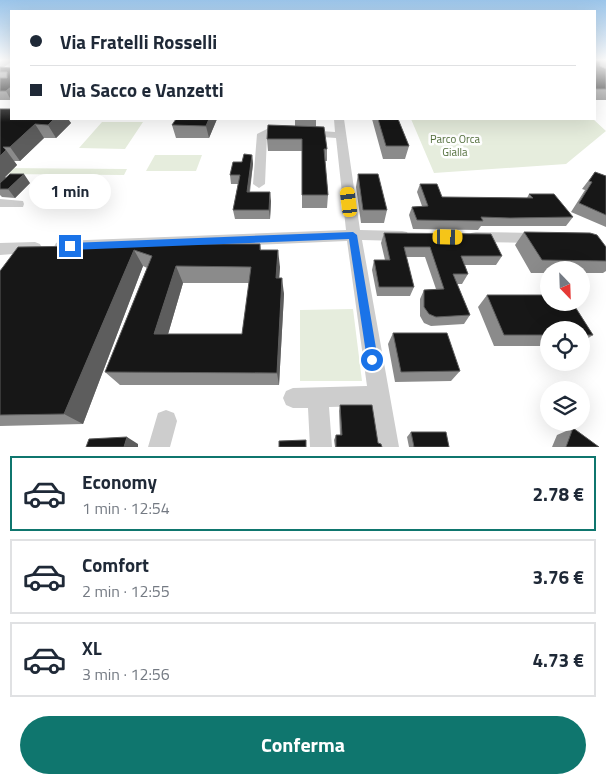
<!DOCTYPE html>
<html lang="it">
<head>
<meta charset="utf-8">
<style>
  body { margin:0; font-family:"Titillium Web",sans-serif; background:#f2f2f3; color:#1f2937; height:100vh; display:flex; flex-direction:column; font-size:19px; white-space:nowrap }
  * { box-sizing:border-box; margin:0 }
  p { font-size:16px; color:#747a83 }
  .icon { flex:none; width:28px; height:28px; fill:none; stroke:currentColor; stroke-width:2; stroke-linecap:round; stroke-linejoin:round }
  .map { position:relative; height:447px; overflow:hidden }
  .sheet { display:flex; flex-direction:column; background:#fff; flex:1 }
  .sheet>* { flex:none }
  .hud { position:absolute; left:10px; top:10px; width:586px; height:110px; border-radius:0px; box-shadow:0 5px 20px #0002; display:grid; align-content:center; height:110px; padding:0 20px; background:#fff }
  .needle { width:32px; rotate:157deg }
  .controls { position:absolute; left:540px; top:261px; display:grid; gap:10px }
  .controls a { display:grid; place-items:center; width:50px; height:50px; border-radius:50%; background:#fff; box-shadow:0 5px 20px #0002; font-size:25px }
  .end { position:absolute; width:22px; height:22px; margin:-11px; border:6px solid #1a73e8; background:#fff; box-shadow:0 0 0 2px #fff }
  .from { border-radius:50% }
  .bubble { position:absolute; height:35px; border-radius:18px; background:#fff; box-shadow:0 5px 20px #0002; font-size:16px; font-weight:700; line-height:35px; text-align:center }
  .car { position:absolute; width:15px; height:30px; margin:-15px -8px; border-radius:6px; box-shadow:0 0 4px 1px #0007; background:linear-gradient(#f5c518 24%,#345 0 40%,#f5c518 0 76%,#345 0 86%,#f5c518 0) }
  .hud b { display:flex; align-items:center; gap:18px; height:48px; font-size:19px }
  .hud b+b { border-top:1px solid #e0e1e3 }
  .hud i { width:12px; height:12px; background:#1f2937 }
  ul { padding:9px 0 0; list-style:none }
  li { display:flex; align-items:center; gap:15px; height:75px; margin:0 10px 8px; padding:0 10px; border:2px solid #e0e1e3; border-radius:0px }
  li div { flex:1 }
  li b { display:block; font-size:19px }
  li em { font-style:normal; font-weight:700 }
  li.active { border-color:#0f766e }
  li>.icon { width:45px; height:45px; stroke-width:1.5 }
  .cta { display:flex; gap:10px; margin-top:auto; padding:10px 20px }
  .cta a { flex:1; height:58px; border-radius:30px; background:#0f766e; color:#fff; font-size:20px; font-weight:700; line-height:58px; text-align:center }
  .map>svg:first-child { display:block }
  .green { fill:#e6eddd }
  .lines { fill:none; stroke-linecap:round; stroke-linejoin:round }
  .street { fill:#cdcdcd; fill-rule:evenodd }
  .secondary { fill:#bababa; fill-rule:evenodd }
  .wall { fill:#8b8b8b; fill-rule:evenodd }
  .shaded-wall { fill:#5d5d5d }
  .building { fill:#171717; stroke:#5d5d5d; fill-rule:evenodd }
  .route { fill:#1a73e8 }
  .labels { text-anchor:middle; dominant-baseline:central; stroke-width:5; stroke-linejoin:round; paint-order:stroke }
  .far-park-label { font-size:11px; fill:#526e3b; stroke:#fff }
</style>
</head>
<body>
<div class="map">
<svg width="606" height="447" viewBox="0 0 606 447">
  <rect width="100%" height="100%" fill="#fff"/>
  <path class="green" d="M411,119H593L606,131L566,164L434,173Z
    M102,122H143L125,149L79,148Z
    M155,155H202L196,171H146Z
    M0,168L127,169L124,175L0,174Z
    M353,309L362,381H300V310Z"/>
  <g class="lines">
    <path class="street" d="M334,119H344L360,230L402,231L407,232L409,236L407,240L402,241L362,240L399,447H377L370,406L329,407L332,447H310L308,408H293L286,405L283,398L286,391L293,388L367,386L347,241L61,253L56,251L54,247L56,243L61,241L346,230L336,138L307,136L302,133L307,130L335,132Z
      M271,127L285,128L290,131C284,137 274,132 267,136L265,184L259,188L253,184L257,134Z
      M0,199L23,201L24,204L23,207H0Z
      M476,232L537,233L542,234L544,238L542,242L537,243L476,242L471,241L469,237L471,233Z
      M35,242L40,244L42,248L40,252L0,255V243Z
      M166,410L174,413L177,421L170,447H148L158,413Z"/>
    <path class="secondary" d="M2,60H11V62L0,70V62Z"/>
  </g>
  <path class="wall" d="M595,60H606V100H595Z
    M0,67L11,68V100H0Z
    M0,109L11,119H68L71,123L56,138H44L20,161H14L17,165L5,177L6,178L30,183L15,198L2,197L0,195Z
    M217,119L209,138H176L172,125Z
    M295,119H316V127L327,149V161H325L328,195L327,208H302V151H268L267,139L295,126Z
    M372,119H398L409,146L405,159H383Z
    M252,155L253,164L250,192L271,201L270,219H235L233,210L238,184H231L230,175L242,162Z
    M595,172L606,176V227L571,212L585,190L582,189Z
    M358,174L387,210L384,223H361L356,187Z
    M420,184L442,197L527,198L529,194L573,217L566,226H481L478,230L413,229L409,215L412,207L422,206L417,192Z
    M524,232L606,247V271L603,273H581V270H549V273H531L515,245Z
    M384,233L502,256L496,265H465L468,274L462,284H457L470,315L464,324L431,326L424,323L420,316V299L424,290L436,289L425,257H406L414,287L410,296H377L372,270L374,260H385L381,243Z
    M186,244H260L261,250L280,267L279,278L284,294L279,385H120L105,372L147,268L143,266L83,424L0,426V271L156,245ZM183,283H249L242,334H168Z
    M487,295H549V302H572L593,335L581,343V330H549V346H494L478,307Z
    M393,333L460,371L451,381L395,382L388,344Z
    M340,405L382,447H335L334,440L336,435H340L339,411Z
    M573,428L599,447H552L557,435Z
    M411,432L449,447H409L407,437Z"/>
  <path class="shaded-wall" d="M11,87V100L6,91Z
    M54,119H68L71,123L56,138L48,125Z
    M209,119H217L209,138L206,126Z
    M35,124L44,138L20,161L10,147Z
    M6,150L17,165L5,177L7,180L0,186V156Z
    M252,155L253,164L248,201L247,192Z
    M24,174L30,183L15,198L8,189Z
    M270,192L271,201L270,219L269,210Z
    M134,250L143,266L83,424L64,414Z
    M278,250L280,267L278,294L276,278Z
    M176,266L183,283L164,348L154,334Z
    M282,278L284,294L279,385L277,373Z
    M127,437L138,444V447H124Z"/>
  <path class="building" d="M595,60H600V66L606,69V89H595Z
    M0,67L11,68V87L6,91H0V78H7V72H0Z
    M0,109H11V119H54L48,125L35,124L10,147H3L6,150L0,156Z
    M176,119H209L206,126L172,125Z
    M378,119H398L409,146H386Z
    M268,125L324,127L327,149H324L328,195H302V139H267Z
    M244,154L252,155L247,192H270L269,210H233L240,175H230L233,162H242Z
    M595,172L606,176V215L579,203L592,182L589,181Z
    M10,174H24L8,189H0V183Z
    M358,174H378L387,210H363Z
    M420,184H437L442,197L533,198L529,194H554L573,217L510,218L481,217L483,221L417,220L412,207L428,206Z
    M524,232L590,233L597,235L606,247V261L542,260Z
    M384,233L491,234L502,256H461L468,274H453L470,315L436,317L429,314L424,307V290L444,289L430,247H404L414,287H379L374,260H390Z
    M158,241H184L183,244H260V250H278L276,278H282L277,373L105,372L152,256L134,250L64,414L0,415V271L18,247L156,245ZM176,266L251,267L242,334H154Z
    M487,295H549V302H572L593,335H581V330H549V335H504Z
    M393,333H447L460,371L401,372Z
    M340,405H372L378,443L381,444L382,447H336V435H342Z
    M573,428L599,447H566Z
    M411,432H446L449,447H414Z
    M127,437L124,447H86L89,439Z
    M306,440V447H279V441Z"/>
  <linearGradient id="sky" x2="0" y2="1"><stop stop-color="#9bc5ea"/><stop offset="0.49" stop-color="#fff"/><stop offset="1" stop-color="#fff" stop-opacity="0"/></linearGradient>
  <rect width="606" height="122" fill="url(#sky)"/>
  <path class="route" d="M353,232L357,235L378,360L377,364L372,366L368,364L367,360L349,239L70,250L66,246L70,243Z"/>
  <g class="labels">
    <g class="far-park-label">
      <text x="455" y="139">Parco Orca<tspan x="455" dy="13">Gialla</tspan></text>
    </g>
  </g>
</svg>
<div class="controls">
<a><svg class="needle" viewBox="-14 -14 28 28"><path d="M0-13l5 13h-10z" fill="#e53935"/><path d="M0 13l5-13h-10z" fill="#747a83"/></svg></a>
<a><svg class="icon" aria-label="locate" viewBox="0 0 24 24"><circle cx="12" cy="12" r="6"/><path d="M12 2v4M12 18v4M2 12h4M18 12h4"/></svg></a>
<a><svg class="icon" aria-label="layers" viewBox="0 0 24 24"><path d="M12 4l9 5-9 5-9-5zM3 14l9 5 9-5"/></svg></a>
</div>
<i class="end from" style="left:372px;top:360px"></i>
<i class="end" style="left:70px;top:246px"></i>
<div class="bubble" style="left:29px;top:174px;width:82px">1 min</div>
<i class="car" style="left:349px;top:202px;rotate:353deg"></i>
<i class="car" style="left:448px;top:237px;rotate:91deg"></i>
<div class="hud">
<b><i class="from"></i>Via Fratelli Rosselli</b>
<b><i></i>Via Sacco e Vanzetti</b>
</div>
</div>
<section class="sheet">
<ul>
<li class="active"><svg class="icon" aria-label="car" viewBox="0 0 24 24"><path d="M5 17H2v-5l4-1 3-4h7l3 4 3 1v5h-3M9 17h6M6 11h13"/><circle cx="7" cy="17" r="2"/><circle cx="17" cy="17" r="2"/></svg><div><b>Economy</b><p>1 min · 12:54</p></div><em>2.78 €</em></li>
<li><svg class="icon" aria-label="car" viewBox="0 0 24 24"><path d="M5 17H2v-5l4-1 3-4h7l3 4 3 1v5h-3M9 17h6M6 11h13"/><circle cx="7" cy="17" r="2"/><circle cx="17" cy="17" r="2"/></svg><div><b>Comfort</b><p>2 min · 12:55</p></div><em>3.76 €</em></li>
<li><svg class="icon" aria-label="car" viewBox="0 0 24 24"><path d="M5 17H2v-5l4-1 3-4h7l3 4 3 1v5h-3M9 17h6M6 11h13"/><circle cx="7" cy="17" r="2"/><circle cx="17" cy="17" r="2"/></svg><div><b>XL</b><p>3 min · 12:56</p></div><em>4.73 €</em></li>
</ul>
<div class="cta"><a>Conferma</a></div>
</section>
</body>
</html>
